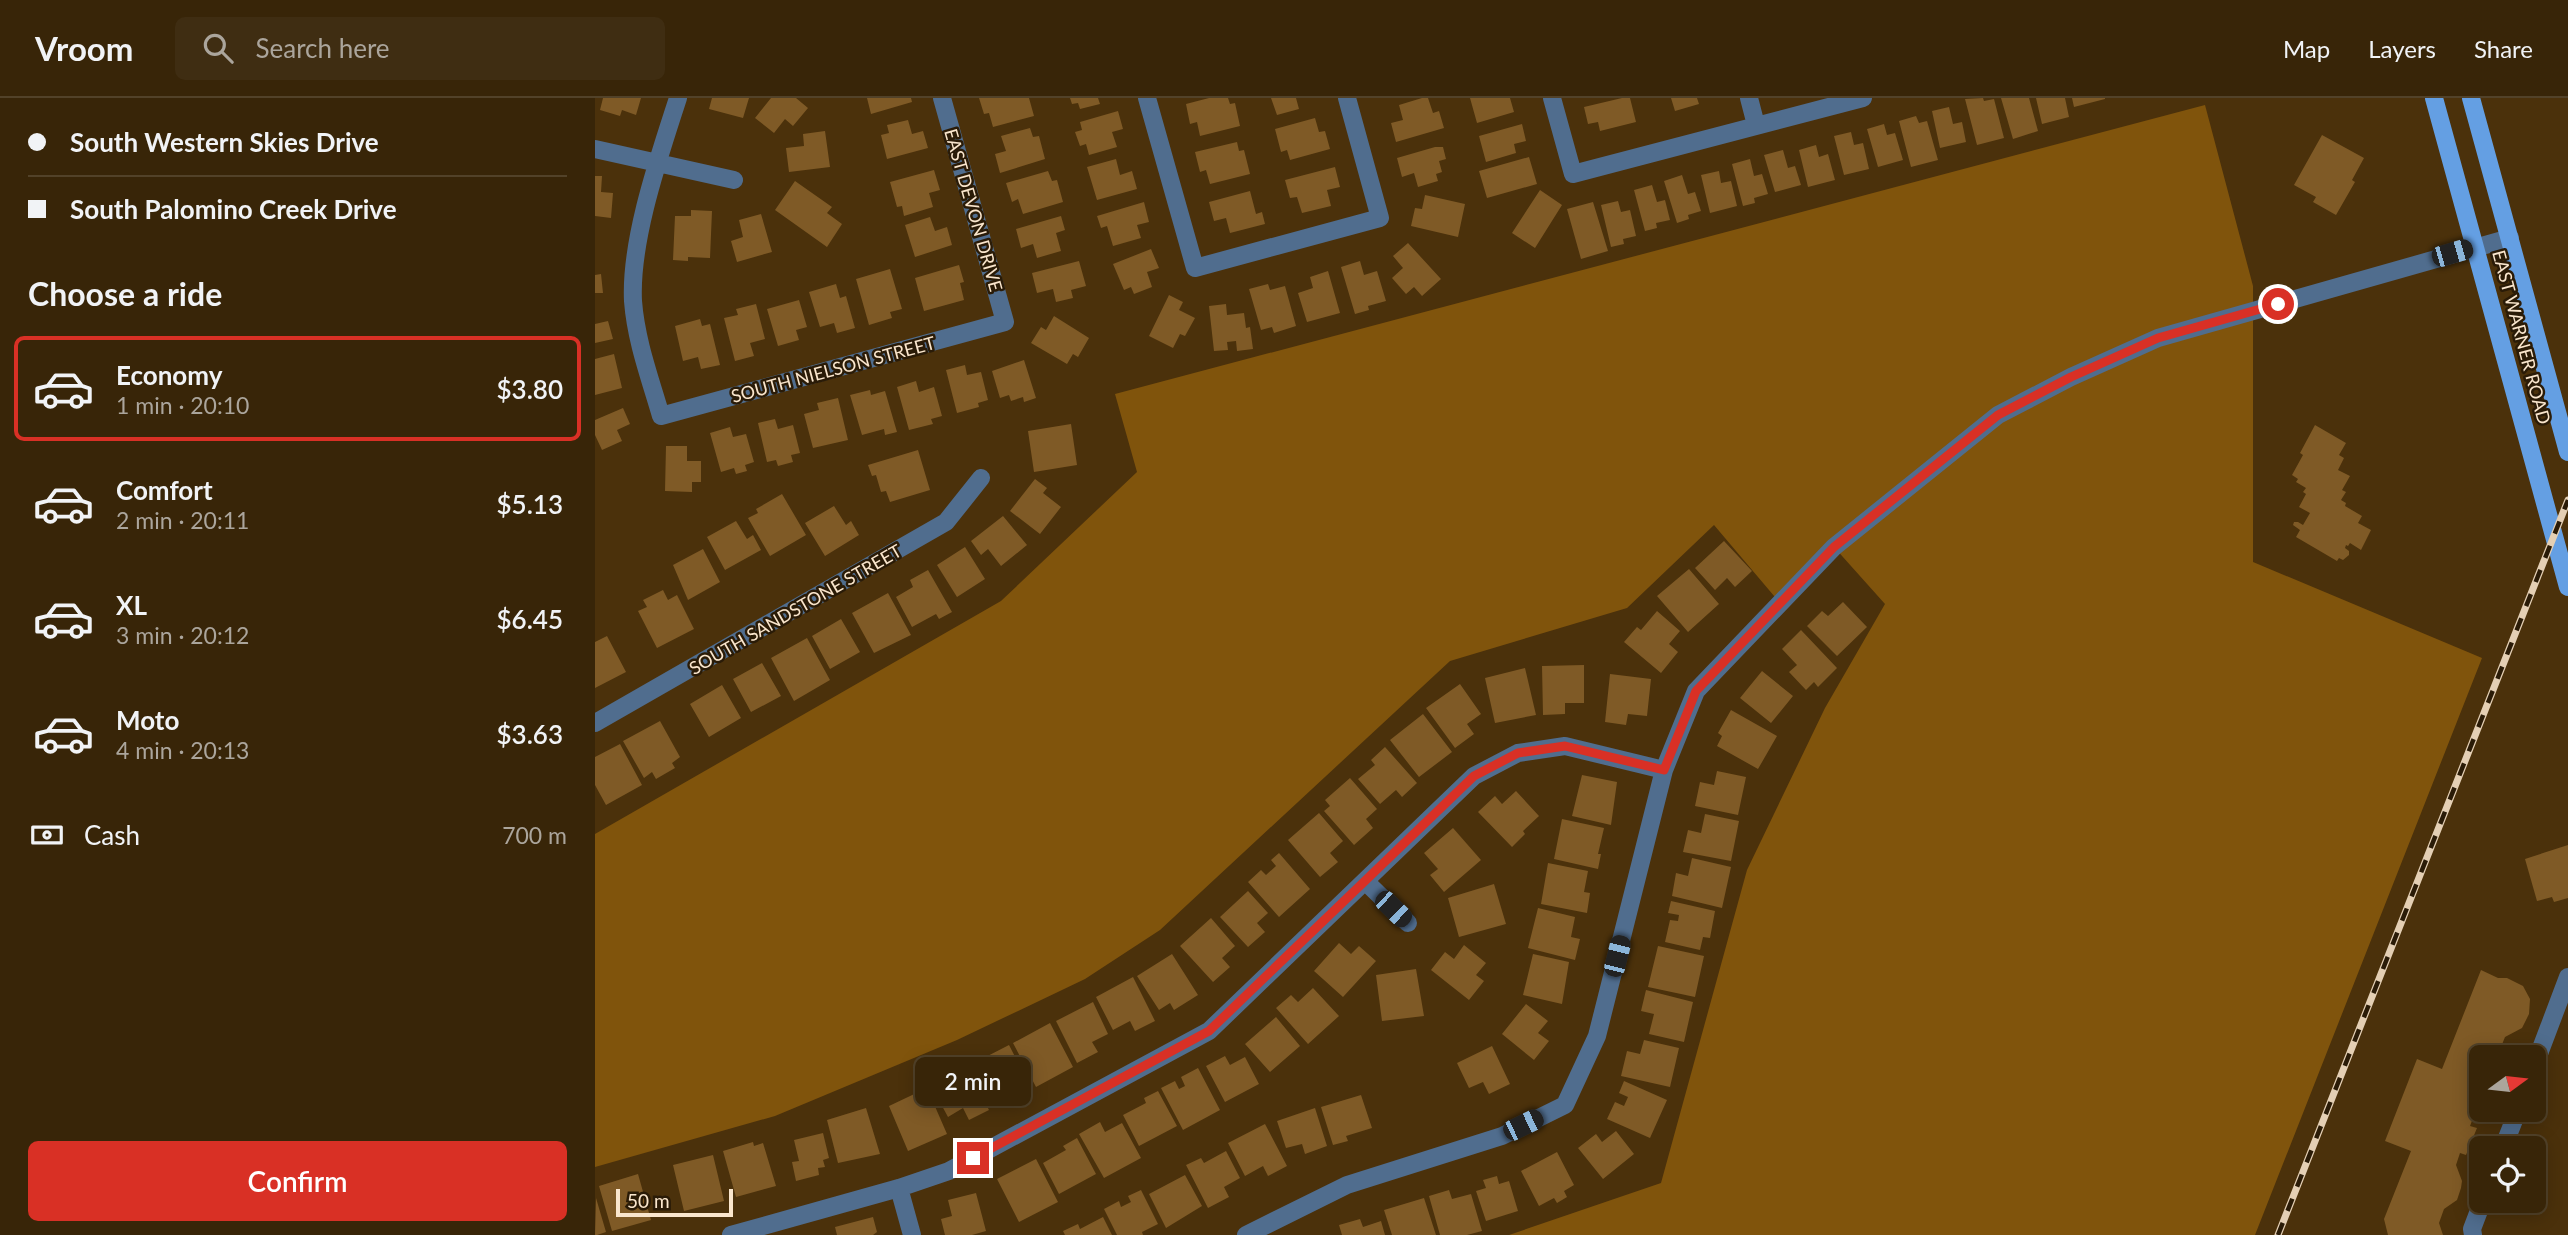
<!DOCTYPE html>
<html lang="en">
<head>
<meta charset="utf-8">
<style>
  body { margin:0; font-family:Lato,sans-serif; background:#3f2d12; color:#f1f3f6; height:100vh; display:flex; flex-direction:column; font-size:26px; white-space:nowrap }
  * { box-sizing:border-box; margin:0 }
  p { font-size:23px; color:#aba59c }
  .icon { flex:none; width:38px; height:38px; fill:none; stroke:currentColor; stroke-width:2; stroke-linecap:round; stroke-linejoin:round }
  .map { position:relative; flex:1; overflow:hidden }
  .details { display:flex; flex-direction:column; background:#382508; width:595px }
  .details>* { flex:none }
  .guide { display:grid; align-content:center; height:154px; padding:0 28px; background:#382508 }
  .needle { width:46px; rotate:75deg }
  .controls { position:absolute; left:1874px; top:947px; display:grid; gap:14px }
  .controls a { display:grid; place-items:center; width:77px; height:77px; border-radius:10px; background:#382508; box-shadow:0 4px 18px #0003,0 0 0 2px #524229; font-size:35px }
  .scale { position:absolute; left:21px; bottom:18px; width:117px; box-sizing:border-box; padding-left:7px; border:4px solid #fae6cd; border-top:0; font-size:19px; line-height:24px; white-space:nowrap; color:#fae6cd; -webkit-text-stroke:5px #2a1b07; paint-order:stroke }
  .end { position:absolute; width:32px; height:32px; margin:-16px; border:9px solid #d93025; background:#fff; box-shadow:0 0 0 4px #fff }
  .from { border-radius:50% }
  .bubble { position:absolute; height:49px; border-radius:10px; background:#382508; box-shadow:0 4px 18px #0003,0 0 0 2px #524229; font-size:23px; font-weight:600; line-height:49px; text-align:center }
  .car { position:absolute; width:21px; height:42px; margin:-21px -10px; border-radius:9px; box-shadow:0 0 5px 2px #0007; background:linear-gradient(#222 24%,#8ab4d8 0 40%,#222 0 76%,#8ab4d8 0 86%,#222 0) }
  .guide b { display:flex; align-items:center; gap:24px; height:66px; font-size:26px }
  .guide b+b { border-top:2px solid #524229 }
  .guide i { width:18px; height:18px; background:#f1f3f6 }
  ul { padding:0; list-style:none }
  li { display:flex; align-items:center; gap:21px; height:105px; margin:0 14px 10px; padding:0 14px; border:4px solid transparent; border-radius:10px }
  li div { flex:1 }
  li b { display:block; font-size:26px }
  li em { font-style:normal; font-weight:600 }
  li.current { border-color:#d93025 }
  li>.icon { width:63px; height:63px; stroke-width:1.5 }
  h2 { padding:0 28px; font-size:32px; line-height:84px }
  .pay { display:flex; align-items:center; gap:18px; height:77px; padding:0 28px; font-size:26px }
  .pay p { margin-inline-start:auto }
  .primary-button { display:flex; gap:14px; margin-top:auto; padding:14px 28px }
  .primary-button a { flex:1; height:80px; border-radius:10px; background:#d93025; color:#fff; font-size:28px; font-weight:600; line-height:80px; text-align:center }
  header { display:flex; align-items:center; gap:42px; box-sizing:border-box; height:98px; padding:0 35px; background:#382508; border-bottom:2px solid #524229 }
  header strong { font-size:33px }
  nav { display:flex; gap:38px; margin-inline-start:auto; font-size:24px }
  .search { width:490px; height:63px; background:#3f2d12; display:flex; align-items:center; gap:18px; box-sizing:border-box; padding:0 24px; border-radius:10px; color:#aba59c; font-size:26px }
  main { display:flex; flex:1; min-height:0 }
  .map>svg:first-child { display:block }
  .green { fill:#80540c }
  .building { fill:#7f5a26 }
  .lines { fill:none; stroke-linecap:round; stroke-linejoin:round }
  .minor { stroke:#506d8e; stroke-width:18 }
  .major { stroke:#649fe3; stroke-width:18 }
  .rail-casing { stroke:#e4cfb4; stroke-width:7 }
  .rail { stroke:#2a1b07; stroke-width:4.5; stroke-dasharray:13; stroke-linecap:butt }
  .route { stroke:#d93025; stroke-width:9 }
  .labels { text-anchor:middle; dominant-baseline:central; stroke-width:5; stroke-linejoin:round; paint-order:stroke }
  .street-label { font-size:18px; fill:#fae6cd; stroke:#2a1b07 }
</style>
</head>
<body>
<header>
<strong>Vroom</strong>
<div class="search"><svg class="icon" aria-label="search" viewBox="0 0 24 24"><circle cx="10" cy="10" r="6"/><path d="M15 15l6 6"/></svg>Search here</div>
<nav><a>Map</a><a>Layers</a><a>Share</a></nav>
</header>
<main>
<section class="details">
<div class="guide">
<b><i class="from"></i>South Western Skies Drive</b>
<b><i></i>South Palomino Creek Drive</b>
</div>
<h2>Choose a ride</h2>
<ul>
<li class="current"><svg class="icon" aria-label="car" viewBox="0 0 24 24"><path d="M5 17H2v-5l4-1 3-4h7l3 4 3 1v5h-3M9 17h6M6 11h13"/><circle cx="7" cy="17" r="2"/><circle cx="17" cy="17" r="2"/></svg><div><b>Economy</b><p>1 min · 20:10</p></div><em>$3.80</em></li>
<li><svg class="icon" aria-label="car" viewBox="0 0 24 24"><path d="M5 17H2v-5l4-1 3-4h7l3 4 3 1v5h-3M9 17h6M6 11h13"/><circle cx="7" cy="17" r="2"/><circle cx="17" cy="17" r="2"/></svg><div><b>Comfort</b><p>2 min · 20:11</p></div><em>$5.13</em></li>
<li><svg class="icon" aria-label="car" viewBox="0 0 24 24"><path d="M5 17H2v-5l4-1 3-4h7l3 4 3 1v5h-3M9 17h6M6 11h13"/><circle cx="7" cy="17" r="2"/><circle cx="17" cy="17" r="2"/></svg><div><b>XL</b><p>3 min · 20:12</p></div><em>$6.45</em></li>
<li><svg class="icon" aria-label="car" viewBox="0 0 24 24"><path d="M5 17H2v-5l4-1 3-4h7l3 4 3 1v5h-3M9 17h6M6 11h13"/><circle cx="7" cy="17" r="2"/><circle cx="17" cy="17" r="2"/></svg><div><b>Moto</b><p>4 min · 20:13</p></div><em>$3.63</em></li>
</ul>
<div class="pay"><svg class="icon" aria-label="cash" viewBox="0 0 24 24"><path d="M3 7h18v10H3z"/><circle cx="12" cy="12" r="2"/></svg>Cash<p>700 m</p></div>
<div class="primary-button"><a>Confirm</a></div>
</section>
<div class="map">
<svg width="1973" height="1137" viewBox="0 0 1973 1137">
  <rect width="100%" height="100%" fill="#4b310b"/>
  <path class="green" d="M1610,7L1658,188V464L1887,560L1660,1137H914L1066,1085L1152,772L1230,610L1290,506L1239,449L1185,505L1119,427L1032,510L855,563L565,832L490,881L362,942L180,1018L0,1069V736L406,503L542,374L520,296Z"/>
  <path class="building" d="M8,0H46L41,17L27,12L25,18L5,12Z
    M117,0H154L148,20L114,11Z
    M176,0H201L213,10L198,28L190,21L179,35L160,20Z
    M272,0H316L317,4L276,16Z
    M384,0H434L439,18L398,29L394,15L389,16Z
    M475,0H503L505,6L485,11L483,5L477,6Z
    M614,0H633L635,6L640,5L645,28L605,38L602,24L595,26L591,6Z
    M676,0H701L704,11L682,17Z
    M827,0H833L838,15L844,13L849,30L801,44L796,25L808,22L804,7Z
    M875,0H915L919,14L882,25Z
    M1027,0H1035L1041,24L1005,33L1003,24L993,26L989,9Z
    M1076,0H1102L1104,6L1080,13Z
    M1388,0L1389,3L1399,1L1409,40L1382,47L1370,1Z
    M1406,0H1434L1443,33L1418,41Z
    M1441,0H1470L1474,19L1447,26Z
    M1477,0H1510V1L1479,9Z
    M1354,9L1358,26L1367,24L1371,44L1345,50L1337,13Z
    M523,13L528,31L517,34L522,49L494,57L491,46L485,48L480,34L487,32L485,24Z
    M1321,18L1324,25L1332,23L1343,62L1316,69L1304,23Z
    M720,20L724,34L730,33L735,51L695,62L692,52L686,54L680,31Z
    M313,22L317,36L328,33L333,50L292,61L286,37L294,35L292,27Z
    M927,26L931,43L919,46L921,55L891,64L884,38Z
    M1289,26L1292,37L1300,35L1308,62L1283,69L1272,31Z
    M435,30L438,39L444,38L450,61L405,75L400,56L411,53L406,38Z
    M230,33L235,69L194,74L191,50L209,48L208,36Z
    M1256,34L1259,47L1268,45L1274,71L1249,77L1239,38Z
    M1727,37L1769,60L1757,82L1760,84L1741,117L1718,104L1721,99L1699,87Z
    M642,44L644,53L649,52L655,76L615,86L611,72L605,74L600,54Z
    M1221,47L1224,59L1233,56L1240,82L1213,89L1204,52Z
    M840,49H848L851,61L844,63L847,74L841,76L843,83L823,89L819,75L807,79L802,60Z
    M1188,52L1193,70L1200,68L1206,87L1180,94L1169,57Z
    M934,59L942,86L892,100L884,73Z
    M521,61L525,77L537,73L542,91L502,102L492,69Z
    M1155,61L1159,78L1167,76L1173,96L1159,100L1160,105L1148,108L1137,66Z
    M740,69L745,89L732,92L736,108L707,115L702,99L695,100L690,82Z
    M339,72L345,92L334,95L338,109L309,118L307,108L302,109L295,84Z
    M453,73L457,83L462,82L468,104L428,116L423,101L417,104L411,85Z
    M1124,73L1126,85L1136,83L1142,108L1115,115L1106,77Z
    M1087,77L1093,96L1100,94L1106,113L1093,117L1094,121L1082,125L1069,83Z
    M0,78H7L6,94L18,95L16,120L0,118Z
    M200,83L237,109L232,115L247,126L232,149L180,112Z
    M1057,87L1062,104L1070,102L1075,122L1061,125L1062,130L1050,133L1039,92Z
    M945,92L967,107L940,150L917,135Z
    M655,93L661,116L667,114L670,126L635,135L631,120L619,123L614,104Z
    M830,97L870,106L863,139L816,128L820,110L827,111Z
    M1023,103L1026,114L1035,112L1041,138L1028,141L1029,146L1016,149L1006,107Z
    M549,104L554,124L542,127L546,140L518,148L512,128L506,130L502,118Z
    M998,104L1013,153L986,161L972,111Z
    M96,112L117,113L115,160L93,159V163L78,162L80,118H96Z
    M166,116L177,154L142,164L136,143L148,139L144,122Z
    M466,118L470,132L461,135L466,153L442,160L438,146L426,150L421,131Z
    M335,119L340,133L352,129L357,147L320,159L310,127Z
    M813,145L846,181L827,198L819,189L811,196L797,180L808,170L798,158Z
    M556,151L564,170L552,174L557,189L539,196L536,189L529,192L518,166Z
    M484,163L491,188L476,192L478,200L461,204L458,191L442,195L437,175Z
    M765,163L769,177L782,173L791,203L773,208L774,212L760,216L746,169Z
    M364,167L369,184L365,185L369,202L329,213L320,180Z
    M295,171L307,211L295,214L297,220L274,227L261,181Z
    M733,173L745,215L712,224L703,195L718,190L715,179Z
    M6,176L8,195H0V177Z
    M241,186L245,200L251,198L260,230L242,235L239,225L225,229L214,194Z
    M673,186L675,192L690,188L701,228L679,235L677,229L666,232L654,191Z
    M574,197L588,204L584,212L600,220L590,238L585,236L578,250L554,238Z
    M204,202L212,229L201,232L204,242L183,248L172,211Z
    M161,206L170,241L155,245L159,258L140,263L129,220L143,217L141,211Z
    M631,206L632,217L649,215L651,230L655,229L658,251L642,253L641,243L632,244L633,252L619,253L614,208Z
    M459,218L494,240L483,259L478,256L472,266L436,245L446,229L451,232Z
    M105,221L107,228L115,226L125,267L106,271L103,259L88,263L80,228Z
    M13,223L18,241L0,245V226Z
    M19,256L27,290L0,297V261Z
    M429,262L441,300L429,304L428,299L416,303L414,297L405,300L397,273Z
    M370,267L372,277L386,274L393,302L383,305L384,309L362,315L351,272Z
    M321,283L324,294L339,289L347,318L336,321L338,326L314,332L302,289Z
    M275,292L276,297L290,293L302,334L290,337L289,331L267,337L255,297Z
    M243,300L253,342L218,350L209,316L224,312L222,305Z
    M28,310L35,326L22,332L27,343L7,352L0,337V322Z
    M180,321L183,331L198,327L205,355L196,357L198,364L183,368L181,362L172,364L163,325Z
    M476,326L482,367L439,374L433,333Z
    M1720,327L1751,345L1744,357L1749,360L1743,372L1755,378L1747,392L1751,394L1746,402L1751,405L1750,408L1767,418L1763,425L1776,432L1766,452L1755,445L1753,448L1751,447L1750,450L1754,453V457L1748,462L1744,460L1742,463L1701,439L1705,432L1698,427L1699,424H1703L1708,427L1715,415L1704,409L1711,396L1708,394L1711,390L1701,384L1703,381L1697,377L1708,357L1705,355Z
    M135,329L138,339L151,336L159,364L150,367L152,373L141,376L139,370L126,374L115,335Z
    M71,348H92V363H106V384H97V394L70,393Z
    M323,352L335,392L295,404L291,393L286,394L281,377L277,378L273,367Z
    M440,381L452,390L448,395L466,409L445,436L415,413Z
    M187,396L211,437L175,458L153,420L163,415L161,411Z
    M239,408L251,427L256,423L264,437L230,458L210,425Z
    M408,418L432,447L406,468L393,451L386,457L376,443Z
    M141,423L152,441L158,437L166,452L130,472L112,439Z
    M1129,443L1157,473L1140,489L1132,480L1120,492L1100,470Z
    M370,449L390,481L362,499L342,467Z
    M108,451L125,484L93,502L78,467Z
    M1094,471L1124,506L1093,534L1062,498Z
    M333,472L357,514L344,521L341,516L317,529L301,499L318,489L315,482Z
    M68,492L73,502L82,497L99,531L62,550L43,513L52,509L48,502Z
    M293,495L316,537L279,555L257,515Z
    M1248,504L1272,529L1242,558L1212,528L1227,513L1233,518Z
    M1062,513L1085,533L1074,546L1083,554L1066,575L1029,544L1042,529L1046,532Z
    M246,521L265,554L235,571L217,538Z
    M1206,532L1242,570L1223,589L1219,584L1211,592L1194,574L1202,567L1187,551Z
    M12,538L31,574L0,590V544Z
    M212,540L235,582L199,603L176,560Z
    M167,565L186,598L156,614L138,581Z
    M989,567V605H970V616L948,617L947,568Z
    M930,570L941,617L900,625L890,580Z
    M1167,573L1198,598L1176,625L1145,600Z
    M1015,576L1056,581L1052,618L1033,616L1031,627L1010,624Z
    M865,586L886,616L872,626L879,636L860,650L831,610Z
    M127,587L146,620L114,639L95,606Z
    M1136,612L1182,638L1163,671L1122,648L1127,638L1123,635Z
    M828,616L857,654L824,679L795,642Z
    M65,623L85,659L77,665L80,670L61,681L57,674L49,680L28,643Z
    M25,646L47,687L11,707L0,687V659Z
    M790,649L822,685L807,699L801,692L785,706L763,681L780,667L776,662Z
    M1122,673L1151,679L1143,717L1100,708L1105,684L1119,687Z
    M987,677L1022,684L1016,727L977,718Z
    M755,680L782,711L771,721L778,730L759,747L729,713L735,708L730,702Z
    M921,693L944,718L928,733L930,736L917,749L883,714L900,698L907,706Z
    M724,715L748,743L735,755L743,764L725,779L693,742Z
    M1110,716L1144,723L1136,763L1088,754L1093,732L1106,735Z
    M967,721L1009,730L1003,756H1006L1003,771L959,761Z
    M858,730L886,762L849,794L835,777L843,771L829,755Z
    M1973,747V800L1959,804L1957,799L1942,803L1930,761Z
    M684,755L715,791L684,819L653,784L666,772L671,777L681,768L676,762Z
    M1097,760L1136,769L1127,810L1077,798L1081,775L1093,778Z
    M953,765L993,773L989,794L995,795L992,815L946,806Z
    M899,786L911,826L864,839L853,800Z
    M653,793L673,815L662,825L670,834L653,849L625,819Z
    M1076,803L1120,813L1115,840L1108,839L1105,852L1070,844L1075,822L1083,823L1084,817L1073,815Z
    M943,810L980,819L976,839L985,841L980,862L933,850Z
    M616,820L640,848L627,860L635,869L618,884L585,848Z
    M744,845L756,856L764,848L781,863L748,899L719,873Z
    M869,847L891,865L881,877L889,883L874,902L836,872L850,854L859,861Z
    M1063,848L1109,858L1100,899L1053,889Z
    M577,856L603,897L579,912L575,905L564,912L542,878Z
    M938,856L974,864L967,906L928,897Z
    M821,871L829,918L787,923L781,877Z
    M1886,872L1903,880H1912L1928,888L1935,901L1934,916L1927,930L1910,939L1902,959H1886V999L1875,1028L1882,1030L1871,1057L1865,1055L1861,1067L1867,1083L1866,1090L1862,1102L1849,1111L1844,1125L1848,1137H1793L1789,1121L1816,1053L1790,1043L1822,961L1847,971Z
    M538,879L560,923L540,933L535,923L518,932L501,899Z
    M718,890L744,918L713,946L681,910L696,897L703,904Z
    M1051,892L1098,904L1089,944L1054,936L1059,916L1046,913Z
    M498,904L513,936L497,944L503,954L482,965L461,923Z
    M931,906L953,923L943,935L954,943L939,962L907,936Z
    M681,919L705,948L675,974L650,946Z
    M455,925L478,969L441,989L418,945Z
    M1049,942L1084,950L1075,989L1026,978L1032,953L1045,956Z
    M414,947L431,980L415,988L421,999L399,1010L377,966Z
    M897,948L915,986L894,996L888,984L874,990L862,965Z
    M630,958L635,967L650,959L664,986L630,1004L611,968Z
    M603,970L625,1012L588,1032L566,990L580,983L584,991L590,988L586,979Z
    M375,976L394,1012L374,1022L368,1010L353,1019L340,995Z
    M1029,983L1072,1002L1055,1040L1012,1021L1020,1004L1029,1008L1033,999L1024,995Z
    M332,990L352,1036L313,1053L294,1008Z
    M563,993L582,1028L544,1048L528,1017L551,1005L549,1000Z
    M766,997L777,1030L751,1038L753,1043L738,1047L726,1009Z
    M271,1010L285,1056L243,1065L232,1022Z
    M720,1010L732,1048L710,1056L707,1046L691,1050L682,1023Z
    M505,1024L510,1034L527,1025L546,1060L509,1080L484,1036Z
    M670,1026L692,1068L673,1078L668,1068L650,1078L633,1045Z
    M1021,1033L1039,1056L1008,1081L983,1050L1001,1036L1007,1044Z
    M228,1035L234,1060L228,1062L230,1069L223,1070L224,1077L201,1083L197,1064L204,1063L199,1042Z
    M482,1040L501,1076L464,1096L448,1065L471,1052L468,1048Z
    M158,1044L159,1048L168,1045L181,1088L141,1099L128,1053Z
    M631,1053L645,1080L629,1089L634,1099L613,1110L591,1067L606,1060L609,1065Z
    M962,1054L979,1087L969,1093L972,1099L962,1105L959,1100L944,1108L926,1073Z
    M118,1057L129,1103L89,1113L78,1067Z
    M441,1061L463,1104L424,1124L402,1081Z
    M43,1076L56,1122L17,1133L4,1088Z
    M590,1077L607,1108L571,1130L554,1096Z
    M902,1078L904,1086L914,1083L923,1113L891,1123L881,1093L891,1090L888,1082Z
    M546,1092L563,1126L547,1134L548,1137H522L509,1111L524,1103L526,1109L536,1104L533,1098Z
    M854,1092L857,1101L876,1096L887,1133L872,1137H845L834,1098Z
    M381,1095L391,1133L377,1137H350L346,1121L357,1118L353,1102Z
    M1,1100L11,1134L2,1137H0Z
    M829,1100L841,1137H797L789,1112Z
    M278,1119L282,1134L278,1137H242L240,1129Z
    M508,1119L517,1137H470L468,1133L483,1126L485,1131Z
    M765,1121L768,1129L786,1123L790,1137H747L744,1127Z"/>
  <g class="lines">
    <path class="minor" d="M83,0C64,59 35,142 38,203C41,243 55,280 66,318L410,224L347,0
      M552,0L600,170L785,120L752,0
      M957,0L978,76L1268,0
      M1154,0L1161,27
      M0,51L139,82
      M0,625L351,424L386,380
      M770,783L813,825
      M1939,969L1973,879
      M1908,1050L1923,1012
      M304,1090L317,1137
      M136,1137L304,1090L354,1073L614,933L879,678L923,655L970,648L1069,672
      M651,1137L752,1087L907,1038L970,1007L1002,938L1069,672L1101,593L1239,449L1403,317L1476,279L1563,240L1915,140
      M1878,1137L1877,1131L1888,1102"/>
    <path class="major" d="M1839,0L1973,489
      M1876,0L1973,354"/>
    <defs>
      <path id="rail" d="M1683,1137L1973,402"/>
    </defs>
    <use href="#rail" class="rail-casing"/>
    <use href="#rail" class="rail"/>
  </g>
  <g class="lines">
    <path class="route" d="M378,1060L614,933L879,678L923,655L970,648L1069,672L1101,593L1239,449L1403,317L1476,279L1563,240L1683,206"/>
  </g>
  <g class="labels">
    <g class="street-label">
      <text transform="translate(379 112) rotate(74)">EAST DEVON DRIVE</text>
      <text transform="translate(1927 239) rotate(75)">EAST WARNER ROAD</text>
      <text transform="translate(238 271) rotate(-15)">SOUTH NIELSON STREET</text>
      <text transform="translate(200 511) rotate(-30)">SOUTH SANDSTONE STREET</text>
    </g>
  </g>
</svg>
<div class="controls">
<a><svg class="needle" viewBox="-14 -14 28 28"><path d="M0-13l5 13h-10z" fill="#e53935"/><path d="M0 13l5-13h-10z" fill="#aba59c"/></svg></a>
<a><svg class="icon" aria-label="locate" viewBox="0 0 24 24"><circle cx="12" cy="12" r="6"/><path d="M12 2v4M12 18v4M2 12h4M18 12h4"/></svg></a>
</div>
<div class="scale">50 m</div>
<i class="end from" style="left:1683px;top:206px"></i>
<i class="end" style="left:378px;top:1060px"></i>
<div class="bubble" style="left:320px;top:959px;width:116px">2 min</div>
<i class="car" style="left:1857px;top:155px;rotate:74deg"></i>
<i class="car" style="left:798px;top:811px;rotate:134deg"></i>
<i class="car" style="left:1022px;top:858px;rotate:14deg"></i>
<i class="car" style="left:928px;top:1027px;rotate:64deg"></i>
</div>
</main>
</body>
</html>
